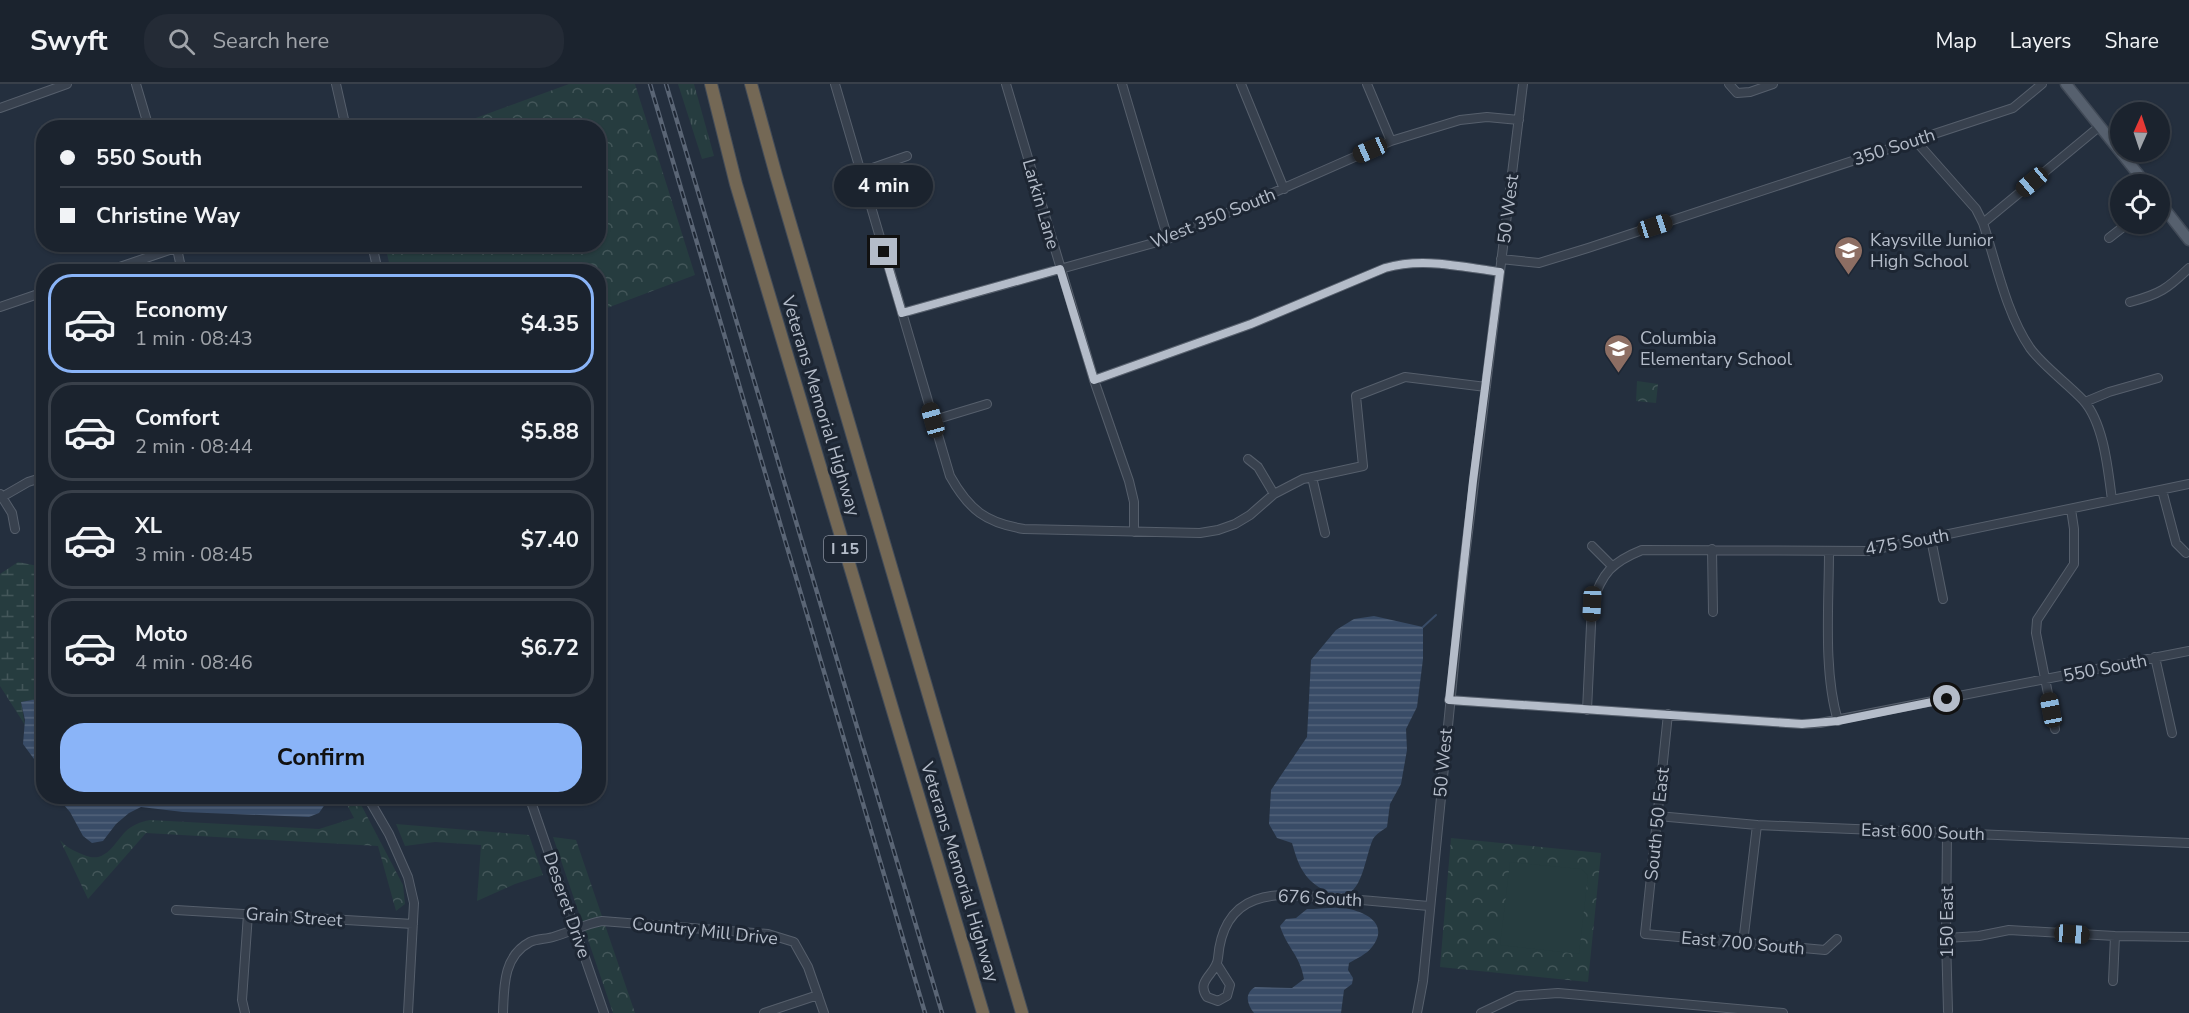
<!DOCTYPE html>
<html lang="en">
<head>
<meta charset="utf-8">
<style>
  body { margin:0; font-family:"Nunito Sans",sans-serif; background:#242b36; color:#f1f3f6; height:100vh; display:flex; flex-direction:column; font-size:22px; white-space:nowrap }
  * { box-sizing:border-box; margin:0 }
  p { font-size:20px; color:#a0a4aa }
  .icon { flex:none; width:33px; height:33px; fill:none; stroke:currentColor; stroke-width:2; stroke-linecap:round; stroke-linejoin:round }
  .map { position:relative; flex:1; overflow:hidden }
  .panel { position:absolute; left:36px; top:180px; width:570px; height:540px; display:flex; flex-direction:column; background:#1b232e; border-radius:24px; box-shadow:0 2px 4px #0004,0 0 0 2px #39404a }
  .panel>* { flex:none }
  .top-card { position:absolute; left:36px; top:36px; width:570px; height:132px; border-radius:24px; box-shadow:0 2px 4px #0004,0 0 0 2px #39404a; display:grid; align-content:center; height:132px; padding:0 24px; background:#1b232e }
  .needle { width:39px; rotate:3deg }
  .fabs { position:absolute; left:2110px; top:18px; display:grid; gap:12px }
  .fabs a { display:grid; place-items:center; width:60px; height:60px; border-radius:50%; background:#1b232e; box-shadow:0 2px 4px #0004,0 0 0 2px #39404a; font-size:30px }
  .end { position:absolute; width:27px; height:27px; margin:-14px; border:8px solid #b4bcc9; background:#111; box-shadow:0 0 0 3px #111 }
  .from { border-radius:50% }
  .bubble { position:absolute; height:42px; border-radius:21px; background:#1b232e; box-shadow:0 2px 4px #0004,0 0 0 2px #39404a; font-size:20px; font-weight:700; line-height:42px; text-align:center }
  .car { position:absolute; width:18px; height:36px; margin:-18px -9px; border-radius:8px; box-shadow:0 0 4px 2px #0007; background:linear-gradient(#222 24%,#8ab4d8 0 40%,#222 0 76%,#8ab4d8 0 86%,#222 0) }
  .top-card b { display:flex; align-items:center; gap:21px; height:57px; font-size:22px }
  .top-card b+b { border-top:2px solid #39404a }
  .top-card i { width:15px; height:15px; background:#f1f3f6 }
  ul { padding:10px 0 0; list-style:none }
  li { display:flex; align-items:center; gap:18px; height:99px; margin:0 12px 9px; padding:0 12px; border:3px solid #39404a; border-radius:24px }
  li div { flex:1 }
  li b { display:block; font-size:22px }
  li em { font-style:normal; font-weight:700 }
  li.active { border-color:#8ab4f8 }
  li>.icon { width:54px; height:54px; stroke-width:1.5 }
  .cta { display:flex; gap:12px; margin-top:auto; padding:12px 24px }
  .cta a { flex:1; height:69px; border-radius:24px; background:#8ab4f8; color:#111; font-size:24px; font-weight:700; line-height:69px; text-align:center }
  header { display:flex; align-items:center; gap:36px; box-sizing:border-box; height:84px; padding:0 30px; background:#1b232e; border-bottom:2px solid #39404a }
  header strong { font-size:28px }
  nav { display:flex; gap:33px; margin-inline-start:auto; font-size:21px }
  .search { width:420px; height:54px; background:#242b36; display:flex; align-items:center; gap:15px; box-sizing:border-box; padding:0 21px; border-radius:24px; color:#a0a4aa; font-size:22px }
  .map>svg:first-child { display:block }
  .grass { fill:url(#grass-tufts) }
  .wetland { fill:url(#wetland-marsh) }
  .park { fill:url(#park-crowns) }
  .pitch { fill:#263c3f }
  .water { fill:url(#water-rules) }
  .lines { fill:none; stroke-linecap:round; stroke-linejoin:round }
  .stream { stroke:#394c67; stroke-width:2 }
  .minor-casing { stroke:#565f6c; stroke-width:10 }
  .major-casing { stroke:#414a57; stroke-width:13 }
  .highway-casing { stroke:#434c59; stroke-width:14 }
  .minor { stroke:#38414e; stroke-width:8 }
  .major { stroke:#56606e; stroke-width:10 }
  .highway { stroke:#746855; stroke-width:12 }
  .rail-casing { stroke:#5a6575; stroke-width:4.5 }
  .rail { stroke:#1d2633; stroke-width:2; stroke-dasharray:7; stroke-linecap:butt }
  .route { stroke:#b4bcc9; stroke-width:8 }
  .labels { text-anchor:middle; dominant-baseline:central; stroke-width:6; stroke-linejoin:round; paint-order:stroke }
  .shield { fill:#1d2633; stroke:#878f9c; stroke-width:1.5 }
  .shield-label { font-size:16px; font-weight:bold; fill:#b4bcc9 }
  .street-label { font-size:18px; fill:#b4bcc9; stroke:#1d2633 }
  .poi-label { font-size:18px; fill:#b4bcc9; stroke:#1d2633; text-anchor:start }
</style>
</head>
<body>
<header>
<strong>Swyft</strong>
<div class="search"><svg class="icon" aria-label="search" viewBox="0 0 24 24"><circle cx="10" cy="10" r="6"/><path d="M15 15l6 6"/></svg>Search here</div>
<nav><a>Map</a><a>Layers</a><a>Share</a></nav>
</header>
<div class="map">
<svg width="2189" height="929" viewBox="0 0 2189 929">
  <defs>
    <pattern id="grass-tufts" width="24" height="20" patternUnits="userSpaceOnUse" patternTransform="scale(1.5)"><rect width="24" height="20" fill="#263c3f"/><path d="M3 7l-1-3M5 7V3M7 7l1-3M15 17l-1-3M17 17v-4M19 17l1-3" fill="none" stroke="#435659"/></pattern>
    <pattern id="wetland-marsh" width="20" height="14" patternUnits="userSpaceOnUse" patternTransform="scale(1.5)"><rect width="20" height="14" fill="#263c3f"/><path d="M1 5h8M5 5V1M11 12h8M15 12V8" fill="none" stroke="#435659"/></pattern>
    <pattern id="park-crowns" width="20" height="18" patternUnits="userSpaceOnUse" patternTransform="scale(1.5)"><rect width="20" height="18" fill="#263c3f"/><path d="M2 6a3 3 0 1 1 6 0M12 15a3 3 0 1 1 6 0" fill="none" stroke="#435659"/></pattern>
    <pattern id="water-rules" width="6" height="5" patternUnits="userSpaceOnUse" patternTransform="scale(1.5)"><rect width="6" height="5" fill="#394c67"/><path d="M0 2.5h6" fill="none" stroke="#53647b"/></pattern>
  </defs>
  <rect width="100%" height="100%" fill="#242f3e"/>
  <path class="grass" d="M678,0H694L714,72L702,75Z"/>
  <path class="wetland" d="M18,478L43,483V609L38,615L21,618L25,641L0,602V490Z"/>
  <path class="park" d="M569,0H635L695,191L599,227L598,188L391,187L385,161L598,160V44L451,43Z
    M1637,297L1658,300L1656,319L1636,317Z
    M343,713H357L403,801L405,820L396,827L378,762L146,749L88,815L60,756C67,764 74,767 84,771C105,780 113,761 125,748C132,741 140,738 150,736L319,745L354,734Z
    M396,740L529,751L543,791L515,800L477,817L481,761L435,758L405,762Z
    M553,753L576,756L635,929H613Z
    M1451,754L1601,769L1588,898L1440,883Z"/>
  <path class="pitch" d="M1510,778L1581,785L1588,791L1579,870L1500,861Z"/>
  <path class="water" d="M1374,532L1423,543V575L1417,623L1406,645L1407,666L1401,700L1390,720L1387,743C1383,746 1376,750 1373,755C1363,777 1362,830 1322,805C1303,794 1298,780 1292,759L1277,754L1269,740L1271,706L1307,653L1311,576L1336,546L1354,535Z
    M43,609H44L43,684L34,675L23,660L25,636L21,618L38,615Z
    M57,713H330L319,729L309,733L183,728L141,723L129,729L116,740L103,757L92,759L83,752L70,728Z
    M1307,825C1320,825 1336,822 1349,825C1368,829 1389,841 1372,863C1367,870 1356,875 1349,879L1348,886L1353,894L1352,900L1344,906L1341,929H1254C1247,920 1244,910 1255,903L1292,904L1304,895C1300,871 1287,864 1280,842L1286,835L1296,834Z"/>
  <g class="lines">
    <path class="stream" d="M1423,543L1436,531"/>
    <defs>
      <path id="minor" d="M136,0L149,44
        M336,0L346,44
        M835,0L950,392C969,426 986,439 1024,445L1200,449L1218,446L1235,440L1250,431L1274,410L1303,395L1363,382L1356,312L1405,293L1486,303
        M1006,0L1094,296L1129,397L1134,418V448
        M1122,0L1168,155
        M1241,0L1284,105
        M1367,0L1391,57
        M1729,0L1737,9L1750,8L1773,0
        M0,24L67,0
        M1915,56L1976,125L1983,139C1996,178 2006,229 2030,264C2043,282 2067,299 2083,316C2104,339 2108,386 2112,416
        M861,88L907,72
        M1983,139L2100,42
        M2109,154L2127,140
        M176,160L182,188
        M372,160L378,188
        M1501,175L1539,179L1588,164L2013,24L2042,0
        M105,188L187,160
        M2130,218C2160,210 2167,205 2189,184
        M0,223L44,208
        M902,229L1168,155L1391,57L1460,36L1487,33L1519,36
        M1094,296L1251,240L1385,184C1423,173 1461,183 1500,188
        M2085,318L2109,308L2158,294
        M934,336L987,320
        M1248,375L1258,383L1274,410
        M1312,393L1325,449
        M2162,406L2176,459L2186,469
        M0,410L12,429L15,445
        M2,413L28,398L44,393
        M1931,455L1943,515
        M1592,462L1612,482
        M1712,465L1713,528
        M1829,468C1829,520 1823,587 1838,637
        M2155,573L2172,649
        M1449,616L1802,640L1820,639L2189,567
        M1587,626L1592,520C1602,489 1612,478 1642,466L1867,467L2189,400
        M1668,630L1645,850L1825,866L1837,855
        M2055,645L2036,549L2037,536L2074,480V445L2071,425
        M367,712L389,750L408,793L414,819L408,929
        M529,712L604,929
        M1658,732L1757,741L2189,759
        M1947,749L1946,854L1948,927
        M176,826L413,840
        M1946,854L1979,852L2009,846L2115,852L2189,853
        M1743,859L1757,741
        M1218,882L1230,901L1227,912L1218,917L1207,913C1195,896 1217,890 1218,874C1220,849 1230,825 1255,816C1276,808 1298,812 1319,813C1356,815 1393,819 1430,822
        M2113,897L2115,852
        M245,929L242,916L248,830
        M503,929C504,903 503,872 530,858C536,855 546,855 553,853C570,848 585,840 602,837L768,850L794,858L808,883L824,929
        M764,929L818,911
        M1417,929L1423,897L1463,489L1523,0
        M1481,929L1517,912L1558,909L1783,929"/>
      <path id="major" d="M2066,0L2146,100
        M2160,119L2189,156"/>
      <path id="highway" d="M711,0L736,100L983,929
        M751,0L776,91L1022,929"/>
    </defs>
    <use href="#minor" class="minor-casing"/>
    <use href="#major" class="major-casing"/>
    <use href="#highway" class="highway-casing"/>
    <use href="#minor" class="minor"/>
    <use href="#major" class="major"/>
    <use href="#highway" class="highway"/>
    <defs>
      <path id="rail" d="M650,0L925,929
        M666,0L942,929"/>
    </defs>
    <use href="#rail" class="rail-casing"/>
    <use href="#rail" class="rail"/>
  </g>
  <g class="lines">
    <path class="route" d="M884,168L902,229L1060,185L1094,296L1251,240L1385,184C1423,173 1461,183 1500,188L1473,397L1449,616L1802,640L1838,637L1947,615"/>
  </g>
  <defs>
    <symbol id="school-pin" viewBox="-11 -11 22 30"><path d="M0 17L-7.5 6A9.5 9.5 0 1 1 7.5 6Z" fill="#8d6e63" stroke="#1d2633"/><path d="M0-5L7-2L0 1L-7-2ZM-4 1L0 2.5L4 1V4Q0 6-4 4Z" fill="#fff"/></symbol>
  </defs>
  <g fill-rule="evenodd">
    <use href="#school-pin" x="1832" y="150" width="33" height="45"/>
    <use href="#school-pin" x="1602" y="248" width="33" height="45"/>
  </g>
  <g class="labels">
    <rect class="shield" x="824" y="452" width="42" height="26" rx="4.5"/>
    <g class="shield-label">
      <text x="845" y="465">I 15</text>
    </g>
    <g class="street-label">
      <text transform="translate(1894 63) rotate(-18)">350 South</text>
      <text transform="translate(1041 120) rotate(74)">Larkin Lane</text>
      <text transform="translate(1508 125) rotate(-83)">50 West</text>
      <text transform="translate(1213 134) rotate(-22)">West 350 South</text>
      <text transform="translate(821 322) rotate(73)">Veterans Memorial Highway</text>
      <text transform="translate(1907 458) rotate(-10)">475 South</text>
      <text transform="translate(2105 584) rotate(-11)">550 South</text>
      <text transform="translate(1443 679) rotate(-85)">50 West</text>
      <text transform="translate(1657 740) rotate(-84)">South 50 East</text>
      <text transform="translate(1923 748) rotate(2)">East 600 South</text>
      <text transform="translate(960 788) rotate(73)">Veterans Memorial Highway</text>
      <text transform="translate(1320 814) rotate(3)">676 South</text>
      <text transform="translate(567 821) rotate(71)">Deseret Drive</text>
      <text transform="translate(294 833) rotate(4)">Grain Street</text>
      <text transform="translate(1947 838) rotate(-90)">150 East</text>
      <text transform="translate(705 847) rotate(6)">Country Mill Drive</text>
      <text transform="translate(1743 859) rotate(5)">East 700 South</text>
    </g>
    <g class="poi-label">
      <text x="1870" y="156">Kaysville Junior<tspan x="1870" dy="21">High School</tspan></text>
      <text x="1640" y="254">Columbia<tspan x="1640" dy="21">Elementary School</tspan></text>
    </g>
  </g>
</svg>
<div class="fabs">
<a><svg class="needle" viewBox="-14 -14 28 28"><path d="M0-13l5 13h-10z" fill="#e53935"/><path d="M0 13l5-13h-10z" fill="#a0a4aa"/></svg></a>
<a><svg class="icon" aria-label="locate" viewBox="0 0 24 24"><circle cx="12" cy="12" r="6"/><path d="M12 2v4M12 18v4M2 12h4M18 12h4"/></svg></a>
</div>
<i class="end from" style="left:1947px;top:615px"></i>
<i class="end" style="left:884px;top:168px"></i>
<div class="bubble" style="left:834px;top:81px;width:99px">4 min</div>
<i class="car" style="left:1370px;top:66px;rotate:246deg"></i>
<i class="car" style="left:2032px;top:98px;rotate:230deg"></i>
<i class="car" style="left:1655px;top:142px;rotate:72deg"></i>
<i class="car" style="left:933px;top:336px;rotate:344deg"></i>
<i class="car" style="left:1592px;top:520px;rotate:183deg"></i>
<i class="car" style="left:2051px;top:626px;rotate:349deg"></i>
<i class="car" style="left:2072px;top:850px;rotate:94deg"></i>
<div class="top-card">
<b><i class="from"></i>550 South</b>
<b><i></i>Christine Way</b>
</div>
<section class="panel">
<ul>
<li class="active"><svg class="icon" aria-label="car" viewBox="0 0 24 24"><path d="M5 17H2v-5l4-1 3-4h7l3 4 3 1v5h-3M9 17h6M6 11h13"/><circle cx="7" cy="17" r="2"/><circle cx="17" cy="17" r="2"/></svg><div><b>Economy</b><p>1 min · 08:43</p></div><em>$4.35</em></li>
<li><svg class="icon" aria-label="car" viewBox="0 0 24 24"><path d="M5 17H2v-5l4-1 3-4h7l3 4 3 1v5h-3M9 17h6M6 11h13"/><circle cx="7" cy="17" r="2"/><circle cx="17" cy="17" r="2"/></svg><div><b>Comfort</b><p>2 min · 08:44</p></div><em>$5.88</em></li>
<li><svg class="icon" aria-label="car" viewBox="0 0 24 24"><path d="M5 17H2v-5l4-1 3-4h7l3 4 3 1v5h-3M9 17h6M6 11h13"/><circle cx="7" cy="17" r="2"/><circle cx="17" cy="17" r="2"/></svg><div><b>XL</b><p>3 min · 08:45</p></div><em>$7.40</em></li>
<li><svg class="icon" aria-label="car" viewBox="0 0 24 24"><path d="M5 17H2v-5l4-1 3-4h7l3 4 3 1v5h-3M9 17h6M6 11h13"/><circle cx="7" cy="17" r="2"/><circle cx="17" cy="17" r="2"/></svg><div><b>Moto</b><p>4 min · 08:46</p></div><em>$6.72</em></li>
</ul>
<div class="cta"><a>Confirm</a></div>
</section>
</div>
</body>
</html>
